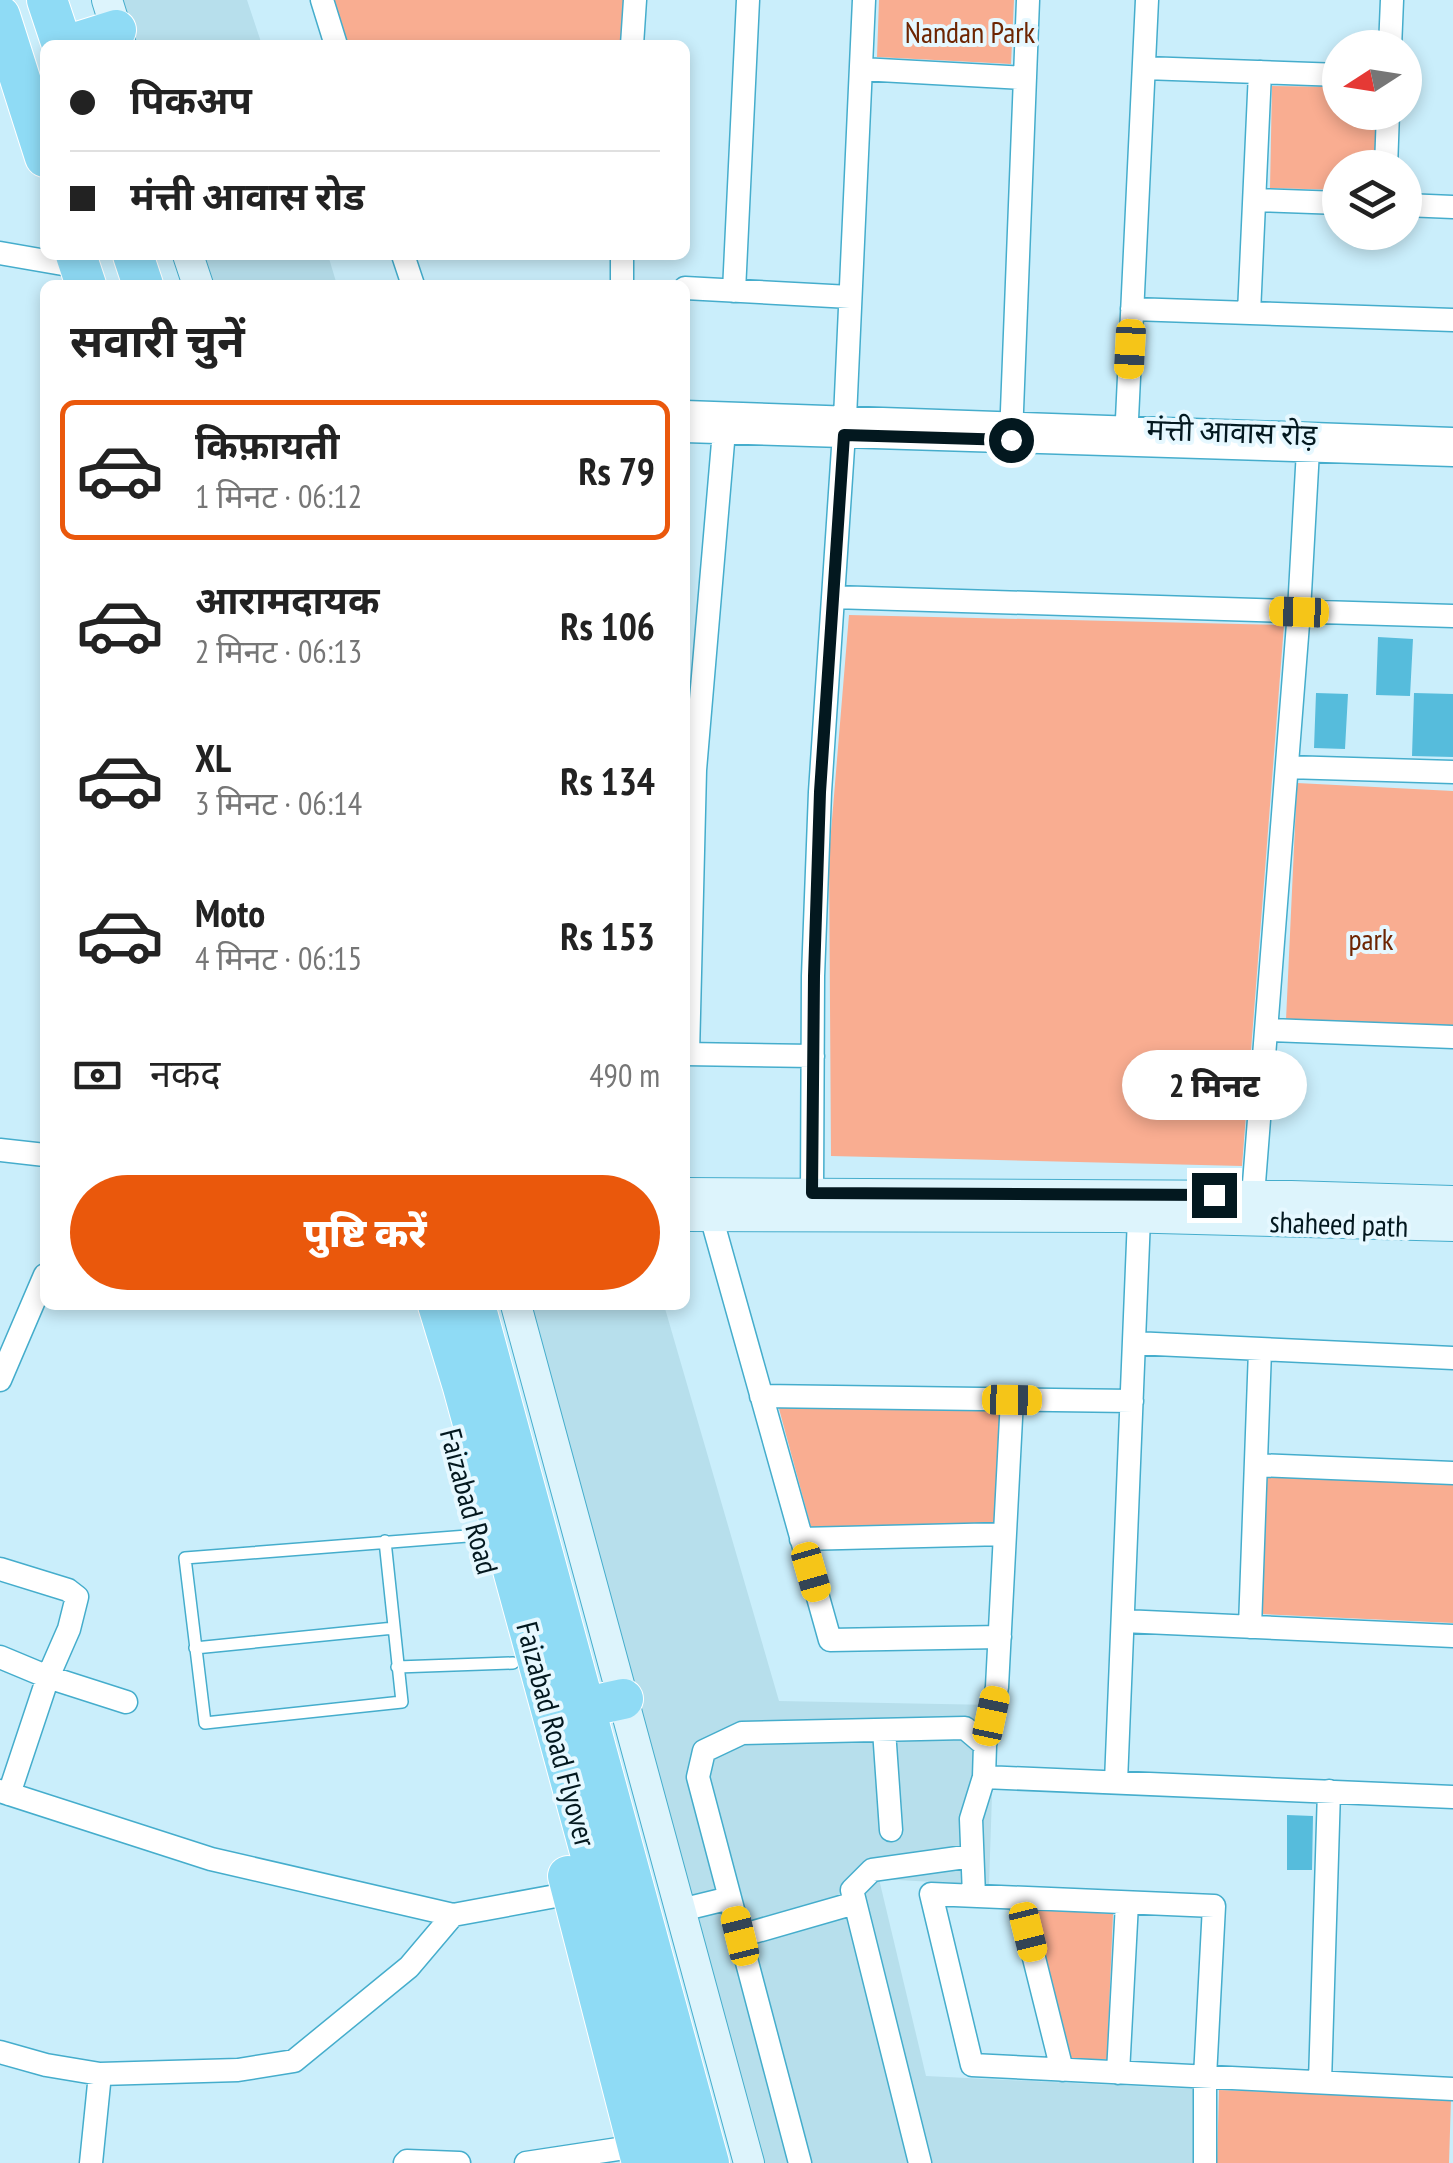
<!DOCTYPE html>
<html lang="hi">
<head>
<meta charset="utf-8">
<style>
  body { margin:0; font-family:"PT Sans Narrow","Noto Sans Devanagari",sans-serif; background:#f2f2f2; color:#222; height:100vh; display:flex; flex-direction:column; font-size:38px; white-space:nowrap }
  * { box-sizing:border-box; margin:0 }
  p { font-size:32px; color:#767676 }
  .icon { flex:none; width:55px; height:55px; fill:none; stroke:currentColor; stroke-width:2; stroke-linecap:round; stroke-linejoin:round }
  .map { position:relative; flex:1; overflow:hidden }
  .sheet { position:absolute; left:40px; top:280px; width:650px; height:1030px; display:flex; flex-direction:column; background:#fff; border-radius:15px; box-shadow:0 5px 15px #0003 }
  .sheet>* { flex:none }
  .top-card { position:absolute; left:40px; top:40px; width:650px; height:220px; border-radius:15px; box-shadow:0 5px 15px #0003; display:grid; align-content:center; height:220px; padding:0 30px; background:#fff }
  .needle { width:65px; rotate:258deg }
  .fabs { position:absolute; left:1322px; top:30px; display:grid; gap:20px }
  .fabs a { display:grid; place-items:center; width:100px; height:100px; border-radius:50%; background:#fff; box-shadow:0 5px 15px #0003; font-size:50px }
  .end { position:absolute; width:45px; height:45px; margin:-22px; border:12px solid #03181f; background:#fff; box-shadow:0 0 0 5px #fff }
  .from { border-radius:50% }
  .bubble { position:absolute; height:70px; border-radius:35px; background:#fff; box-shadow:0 5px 15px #0003; font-size:32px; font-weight:800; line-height:70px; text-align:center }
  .car { position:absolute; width:30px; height:60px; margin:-30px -15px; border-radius:12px; box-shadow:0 0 8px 2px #0007; background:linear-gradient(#f5c518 24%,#345 0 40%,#f5c518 0 76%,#345 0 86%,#f5c518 0) }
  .top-card b { display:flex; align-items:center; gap:35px; height:95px; font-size:38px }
  .top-card b+b { border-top:2px solid #e0e0e0 }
  .top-card i { width:25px; height:25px; background:#222 }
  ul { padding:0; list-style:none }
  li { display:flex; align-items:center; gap:30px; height:140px; margin:0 20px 15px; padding:0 10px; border:5px solid transparent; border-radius:15px }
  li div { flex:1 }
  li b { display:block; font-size:38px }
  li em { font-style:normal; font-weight:800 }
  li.selected { border-color:#ea580c }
  li>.icon { width:90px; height:90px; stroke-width:1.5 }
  h2 { padding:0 30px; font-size:45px; line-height:120px }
  .pay { display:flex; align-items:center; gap:25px; height:110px; padding:0 30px; font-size:38px }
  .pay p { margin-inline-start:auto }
  .action { display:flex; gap:20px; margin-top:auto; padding:20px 30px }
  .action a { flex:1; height:115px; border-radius:60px; background:#ea580c; color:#fff; font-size:40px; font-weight:800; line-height:115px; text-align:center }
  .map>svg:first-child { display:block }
  .built { fill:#b7dfec }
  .green { fill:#f9ad91 }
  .building { fill:#56bcdc }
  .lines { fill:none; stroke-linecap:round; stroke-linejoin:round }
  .lane-casing { stroke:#45adcc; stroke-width:14 }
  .street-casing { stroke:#45adcc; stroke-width:25 }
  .secondary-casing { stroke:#45adcc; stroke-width:32 }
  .highway-casing { stroke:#fff; stroke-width:42 }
  .lane { stroke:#fff; stroke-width:11 }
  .street { stroke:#fff; stroke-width:22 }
  .secondary { stroke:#ddf4fc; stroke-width:30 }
  .highway { stroke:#8fdbf5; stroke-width:40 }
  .route { stroke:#03181f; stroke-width:12 }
  .labels { text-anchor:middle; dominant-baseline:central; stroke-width:8; stroke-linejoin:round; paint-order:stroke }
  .park-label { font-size:30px; fill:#6d2502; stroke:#e6f8ff }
  .street-label { font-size:30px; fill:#03181f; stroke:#e6f8ff }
</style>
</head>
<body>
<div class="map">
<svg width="1453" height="2163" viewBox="0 0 1453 2163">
  <rect width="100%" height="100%" fill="#caeefb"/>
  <path class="built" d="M117,0H247L262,45H131Z
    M197,255H328L337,285H207Z
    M500,1305H664L779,1701L995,1705L989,1885L879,1879L926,2076L1195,2089L1194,2163H735L623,1719Z"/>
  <path class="green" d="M334,0H624L622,45H348Z
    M879,0H1014L1011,64L877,57Z
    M1272,86L1340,87V112L1377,113L1376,167L1340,168V190L1270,188Z
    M849,615L1284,625L1242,1166L831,1156L829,856Z
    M1297,783L1453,791V1028L1286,1020Z
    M778,1405L1001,1409L994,1525L811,1527Z
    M1267,1476L1453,1485V1623L1261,1614Z
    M1032,1909L1113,1914L1107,2059H1067Z
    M1219,2090L1451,2099L1449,2163H1217Z"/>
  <path class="building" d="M1378,637L1413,639L1410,696L1376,695Z
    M1316,693L1348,694L1345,749L1314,748Z
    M1414,693L1453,694V757L1412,756Z
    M1287,1815L1313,1816L1312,1870H1287Z"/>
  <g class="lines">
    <defs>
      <path id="lane" d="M385,1541L402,1702L205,1723L185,1558L480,1535
        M195,1648L394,1628
        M397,1667L513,1663"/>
      <path id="street" d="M322,0L336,45
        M632,45L635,0
        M1390,48L1392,0
        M1144,68L1340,75
        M861,69L1025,78
        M1386,168L1388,112
        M1255,200L1340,203
        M1405,205L1453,207
        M0,253L80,267
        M403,255L413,285
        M622,285V255
        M685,288L850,297
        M734,291L748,0
        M1132,309L1453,320
        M1249,313L1260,72
        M685,412L1453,439
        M685,431L1453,455
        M1011,436L1028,0
        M1126,440L1147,0
        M833,597L1453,616
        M1287,767L1453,772
        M1267,1030L1453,1037
        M685,1054L813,1056
        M688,1054L695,770L725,419
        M0,1150L45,1155
        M812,1193L813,976L820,792L845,418L864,0
        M1253,1196L1299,611L1308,450
        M711,1216L830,1640L1000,1637
        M1134,1343L1453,1358
        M0,1380L45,1275
        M761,1396L1132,1401
        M1256,1465L1453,1473
        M801,1539L1005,1534
        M0,1569L68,1590L77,1597L69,1629L48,1677L9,1794
        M1123,1621L1453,1636
        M1250,1627L1260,1350
        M0,1657L48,1677L126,1702
        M884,1730L891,1830
        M984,1777L1453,1797
        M1116,1782L1139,1218
        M0,1791L211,1859L453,1915L572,1893
        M974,1896L971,1819L984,1777L985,1745L997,1687L1012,1399
        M1019,1898L1062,2070
        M681,1910L730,1898
        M740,1936L855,1903
        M0,2052L46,2065L100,2074L238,2070L294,2061L409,1967L453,1915
        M1118,2073L1127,1903
        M1320,2082L1329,1791
        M91,2163L100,2074
        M405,2163L407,2161L459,2163
        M526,2163L638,2146
        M800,2163L698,1777L704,1751L742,1733L965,1728L985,1745
        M920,2163L852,1890L872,1870L972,1856
        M1205,2163V2077L1214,1906L931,1894L972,2065L1453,2089"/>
      <path id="secondary" d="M107,0L121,45
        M188,255L198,285
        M685,1193L1291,1196L1453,1201
        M685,1216L1120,1217L1453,1226
        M516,1305L749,2163"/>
      <path id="highway" d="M47,0L62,45
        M0,16L45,157
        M68,45L116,30
        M76,255L86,285
        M133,255L143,285
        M438,1305L463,1387L675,2163
        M475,1305L709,2163
        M586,1707L623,1699
        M568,1876L642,2163"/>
    </defs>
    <use href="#lane" class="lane-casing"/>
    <use href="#street" class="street-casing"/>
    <use href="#secondary" class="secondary-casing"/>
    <use href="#highway" class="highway-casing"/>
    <use href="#lane" class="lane"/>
    <use href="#street" class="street"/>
    <use href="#secondary" class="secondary"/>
    <use href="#highway" class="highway"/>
  </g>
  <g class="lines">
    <path class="route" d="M1011,440L844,435L820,792L814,976L812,1193L1214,1195"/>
  </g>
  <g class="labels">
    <g class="park-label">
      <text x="970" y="31">Nandan Park</text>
      <text x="1371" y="938">park</text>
    </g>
    <g class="street-label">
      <text transform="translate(1232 431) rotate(2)">मंत्ती आवास रोड़</text>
      <text transform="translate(1339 1223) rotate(2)">shaheed path</text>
      <text transform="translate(470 1501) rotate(75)">Faizabad Road</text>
      <text transform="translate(557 1734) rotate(75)">Faizabad Road Flyover</text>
    </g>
  </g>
</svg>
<div class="fabs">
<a><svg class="needle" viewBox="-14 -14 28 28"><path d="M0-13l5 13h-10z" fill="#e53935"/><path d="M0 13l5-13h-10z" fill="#767676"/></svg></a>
<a><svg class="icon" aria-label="layers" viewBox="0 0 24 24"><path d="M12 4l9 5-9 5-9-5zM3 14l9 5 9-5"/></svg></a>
</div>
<i class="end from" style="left:1011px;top:440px"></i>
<i class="end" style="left:1214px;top:1195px"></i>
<div class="bubble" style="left:1122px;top:1050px;width:185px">2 मिनट</div>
<i class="car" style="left:1130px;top:349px;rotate:183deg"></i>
<i class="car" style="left:1299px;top:612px;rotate:272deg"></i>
<i class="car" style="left:1012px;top:1400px;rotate:91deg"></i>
<i class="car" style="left:811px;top:1572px;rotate:164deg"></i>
<i class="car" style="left:991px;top:1716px;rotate:12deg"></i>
<i class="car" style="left:1028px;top:1932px;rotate:166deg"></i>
<i class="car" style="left:740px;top:1936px;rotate:346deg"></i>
<div class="top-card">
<b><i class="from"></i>पिकअप</b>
<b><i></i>मंत्ती आवास रोड</b>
</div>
<section class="sheet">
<h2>सवारी चुनें</h2>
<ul>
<li class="selected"><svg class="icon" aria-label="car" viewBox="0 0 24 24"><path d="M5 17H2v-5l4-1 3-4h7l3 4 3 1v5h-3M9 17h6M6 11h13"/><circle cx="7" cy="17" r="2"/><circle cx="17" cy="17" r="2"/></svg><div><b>किफ़ायती</b><p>1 मिनट · 06:12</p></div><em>Rs 79</em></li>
<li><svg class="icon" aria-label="car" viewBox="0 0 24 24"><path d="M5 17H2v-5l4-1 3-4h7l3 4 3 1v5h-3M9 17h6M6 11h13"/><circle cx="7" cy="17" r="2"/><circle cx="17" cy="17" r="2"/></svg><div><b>आरामदायक</b><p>2 मिनट · 06:13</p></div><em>Rs 106</em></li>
<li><svg class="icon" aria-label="car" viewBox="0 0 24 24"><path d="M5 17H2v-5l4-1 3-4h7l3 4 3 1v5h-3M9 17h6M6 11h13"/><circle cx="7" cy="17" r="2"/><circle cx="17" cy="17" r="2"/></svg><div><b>XL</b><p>3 मिनट · 06:14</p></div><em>Rs 134</em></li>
<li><svg class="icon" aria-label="car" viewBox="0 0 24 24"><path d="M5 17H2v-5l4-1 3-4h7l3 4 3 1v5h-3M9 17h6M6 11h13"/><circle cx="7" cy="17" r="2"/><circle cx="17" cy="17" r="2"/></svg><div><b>Moto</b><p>4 मिनट · 06:15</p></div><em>Rs 153</em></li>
</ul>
<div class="pay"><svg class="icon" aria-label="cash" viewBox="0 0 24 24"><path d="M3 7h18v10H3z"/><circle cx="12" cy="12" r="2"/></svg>नकद<p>490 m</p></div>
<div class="action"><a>पुष्टि करें</a></div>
</section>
</div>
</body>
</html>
